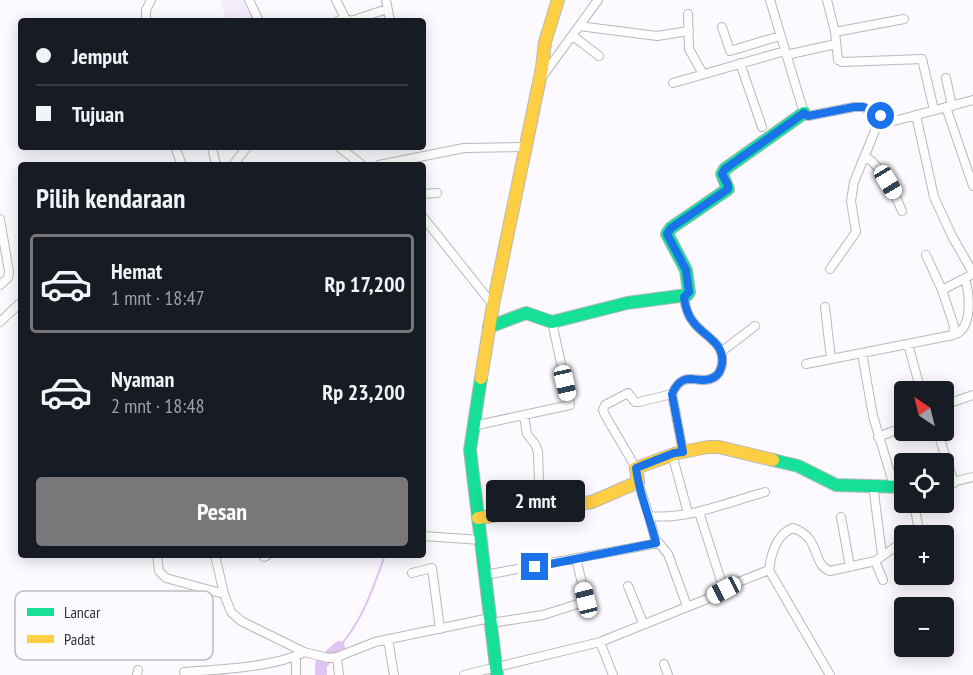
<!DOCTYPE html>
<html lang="id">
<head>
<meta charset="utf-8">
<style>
  body { margin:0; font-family:"PT Sans Narrow",sans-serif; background:#242831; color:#f1f3f6; height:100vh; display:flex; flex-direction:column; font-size:22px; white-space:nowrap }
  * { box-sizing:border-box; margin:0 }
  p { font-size:20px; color:#9ea1a6 }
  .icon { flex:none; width:33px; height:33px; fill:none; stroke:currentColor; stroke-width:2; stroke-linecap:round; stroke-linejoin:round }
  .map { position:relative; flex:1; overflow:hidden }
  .details { position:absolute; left:18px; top:162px; width:408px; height:396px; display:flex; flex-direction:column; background:#171b24; border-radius:6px; box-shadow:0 3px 15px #0003 }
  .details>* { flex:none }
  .guide { position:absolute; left:18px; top:18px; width:408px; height:132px; border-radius:6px; box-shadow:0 3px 15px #0003; display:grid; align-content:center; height:132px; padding:0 18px; background:#171b24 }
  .needle { width:39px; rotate:325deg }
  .buttons { position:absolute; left:894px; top:381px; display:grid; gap:12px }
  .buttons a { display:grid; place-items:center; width:60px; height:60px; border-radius:6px; background:#171b24; box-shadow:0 3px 15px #0003; font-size:30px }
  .end { position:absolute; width:27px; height:27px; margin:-14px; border:8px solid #1a73e8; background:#fff; box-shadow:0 0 0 3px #fff }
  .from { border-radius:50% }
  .bubble { position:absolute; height:42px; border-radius:6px; background:#171b24; box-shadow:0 3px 15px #0003; font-size:20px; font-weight:800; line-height:42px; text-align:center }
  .car { position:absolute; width:18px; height:36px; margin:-18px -9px; border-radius:8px; box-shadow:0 0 4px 2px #0007; background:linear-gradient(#fff 24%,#345 0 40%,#fff 0 76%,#345 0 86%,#fff 0) }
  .guide b { display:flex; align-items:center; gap:21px; height:57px; font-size:22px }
  .guide b+b { border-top:2px solid #363941 }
  .guide i { width:15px; height:15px; background:#f1f3f6 }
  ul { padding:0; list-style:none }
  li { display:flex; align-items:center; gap:18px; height:99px; margin:0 12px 9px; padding:0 6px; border:3px solid transparent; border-radius:6px }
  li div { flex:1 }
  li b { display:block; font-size:22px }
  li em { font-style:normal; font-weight:800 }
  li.active { border-color:#79777a }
  li>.icon { width:54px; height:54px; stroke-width:1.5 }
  h2 { padding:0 18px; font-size:27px; line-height:72px }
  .button { display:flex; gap:12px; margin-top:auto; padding:12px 18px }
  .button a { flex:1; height:69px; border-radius:6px; background:#79777a; color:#fff; font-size:24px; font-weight:800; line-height:69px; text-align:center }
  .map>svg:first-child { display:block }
  .green { fill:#f5edfb }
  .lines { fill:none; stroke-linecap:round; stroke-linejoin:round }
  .stream { stroke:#dfc3f0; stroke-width:2 }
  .river { stroke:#dfc3f0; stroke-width:12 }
  .street-casing { stroke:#b9b8ba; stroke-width:10 }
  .fast-casing { stroke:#b9b8ba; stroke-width:14 }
  .slow-casing { stroke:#b9b8ba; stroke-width:14 }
  .street { stroke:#fffeff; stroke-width:8 }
  .fast { stroke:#16e098; stroke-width:12 }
  .slow { stroke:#ffcf43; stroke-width:12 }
  .route { stroke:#1a73e8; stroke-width:8 }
  .key { fill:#fcf9ff; stroke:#bfbdc2; stroke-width:1.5 }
  .key-label { font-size:16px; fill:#323033 }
</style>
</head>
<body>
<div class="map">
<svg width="973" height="675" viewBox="0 0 973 675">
  <rect width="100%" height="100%" fill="#fcfafe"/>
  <path class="green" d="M221,0H244L253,21H226Z"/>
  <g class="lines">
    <path class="stream" d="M339,647C363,620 373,588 385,555"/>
    <path class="river" d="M321,675V664L339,647"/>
    <defs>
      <path id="street" d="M249,0L259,21
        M336,0L345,18L338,21
        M386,0L390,21
        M770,0L804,113L808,116L854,107H863L894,121L973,100
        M827,0L835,32L838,60L843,62L922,59L934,110
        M688,14L689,49L703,74
        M345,18L351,21L387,9
        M146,21V10L151,0
        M579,26L657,36L689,31
        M722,27L730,51L780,36
        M835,32L904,19
        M573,36L599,56
        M786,55L836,44
        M740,63L762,127
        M542,77L598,0
        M946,78L952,106
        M673,83L785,51
        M946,107L973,186
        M916,115L934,197L952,236L973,273
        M175,147L182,165
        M212,147L216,165
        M339,147L362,165
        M865,156C883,168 894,192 902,211
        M233,165L247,147
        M379,165L464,148L525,147
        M423,194L437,193
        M423,217L493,305
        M0,219L9,272L8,278L0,285
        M926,255L942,290
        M830,269L856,232L851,201L854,182L881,116
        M825,307L831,359
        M0,322L21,302
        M953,335C973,330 970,296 965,278
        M908,344L921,392
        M721,352L755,326
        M862,353L873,416L894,486
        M806,364L953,335L954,326L942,290L973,274
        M944,405L973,395
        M524,416L527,434L535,444L538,452L540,510
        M473,426L570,405L552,322
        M937,430L954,483
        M878,437L904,427
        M683,452L672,394C684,366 701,388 716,376C720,373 721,369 722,364C725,343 705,337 694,323C688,316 685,306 684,297
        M672,454L688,513
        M636,468L605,415L603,410L605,405L628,393L635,402H639L672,394
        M638,482L649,516C688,520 728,502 765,492
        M944,484L973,477
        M873,485L882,555
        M699,512L724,590
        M649,516L656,543
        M841,517L850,567
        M423,536L481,540
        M913,536L919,532L914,502
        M157,555L159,571L166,578L224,594
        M215,555L224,594L231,612L241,621L304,652L328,658L337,657L375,642L490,618
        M264,557L268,555
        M875,561L883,580
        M412,573L432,568L440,629
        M485,575L659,543L668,554L687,606
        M628,586L643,623
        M491,623L543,615L584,602L586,600L576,558
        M388,639L394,675
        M600,642L613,675
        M296,657V675
        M337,657L339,675
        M664,664L668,675
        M184,672C217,670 276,667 304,652
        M137,675L138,670
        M464,675L600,642L707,599L731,585L769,570
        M830,675L769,570C771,554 776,534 793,528C822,538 811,564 830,571L875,561L904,541"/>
      <path id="fast" d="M489,327L526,313L552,322L627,303L687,295L689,292L686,270L667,234L671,228L728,189L722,174L725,169L804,113
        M481,378L470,450L497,675
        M773,460L798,466L836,485L904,487"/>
      <path id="slow" d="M481,378L493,305L542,68L545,42L558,0
        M478,518L592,502L638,482L636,468L677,453L708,447H719L773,460"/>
    </defs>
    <use href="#street" class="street-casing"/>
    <use href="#fast" class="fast-casing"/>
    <use href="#slow" class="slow-casing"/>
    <use href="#street" class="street"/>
    <use href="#fast" class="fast"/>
    <use href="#slow" class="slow"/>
  </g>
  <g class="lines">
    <path class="route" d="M535,567L656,543C650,518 639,494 636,468L674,453L683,452L672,394C684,366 700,388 716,376C720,373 721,369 722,364C725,343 705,337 694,323C688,316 685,306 684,297L689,292L686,270L667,234L671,228L728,189V185L722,174L725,169L804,113L808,116L854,107H864L881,116"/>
  </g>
  <rect x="15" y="591" width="198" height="69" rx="9" class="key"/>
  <rect x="27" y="608" width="27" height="8" fill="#16e098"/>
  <rect x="27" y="635" width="27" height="8" fill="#ffcf43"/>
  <g class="key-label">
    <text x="64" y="618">Lancar</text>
    <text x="64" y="645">Padat</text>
  </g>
</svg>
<div class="buttons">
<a><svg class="needle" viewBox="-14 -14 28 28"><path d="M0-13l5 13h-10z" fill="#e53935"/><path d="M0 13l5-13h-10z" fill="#9ea1a6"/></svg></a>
<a><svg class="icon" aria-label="locate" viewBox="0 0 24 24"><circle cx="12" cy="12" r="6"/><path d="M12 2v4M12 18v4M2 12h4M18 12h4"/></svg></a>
<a>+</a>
<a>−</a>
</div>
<i class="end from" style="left:881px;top:116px"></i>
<i class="end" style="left:535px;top:567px"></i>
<div class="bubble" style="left:486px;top:480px;width:99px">2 mnt</div>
<i class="car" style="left:888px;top:182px;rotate:149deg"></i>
<i class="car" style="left:565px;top:383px;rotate:167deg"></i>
<i class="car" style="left:724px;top:590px;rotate:242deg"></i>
<i class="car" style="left:586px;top:600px;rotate:346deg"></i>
<div class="guide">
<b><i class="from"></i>Jemput</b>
<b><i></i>Tujuan</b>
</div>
<section class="details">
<h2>Pilih kendaraan</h2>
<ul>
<li class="active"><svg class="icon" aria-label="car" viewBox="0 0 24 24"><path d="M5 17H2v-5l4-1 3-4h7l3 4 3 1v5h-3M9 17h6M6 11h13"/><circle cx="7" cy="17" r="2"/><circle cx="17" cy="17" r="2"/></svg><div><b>Hemat</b><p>1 mnt · 18:47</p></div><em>Rp 17,200</em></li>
<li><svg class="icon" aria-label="car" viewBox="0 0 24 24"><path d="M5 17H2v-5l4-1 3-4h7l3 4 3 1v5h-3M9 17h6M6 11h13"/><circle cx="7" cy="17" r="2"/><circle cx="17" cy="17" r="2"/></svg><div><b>Nyaman</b><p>2 mnt · 18:48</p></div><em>Rp 23,200</em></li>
</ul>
<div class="button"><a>Pesan</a></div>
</section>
</div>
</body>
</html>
